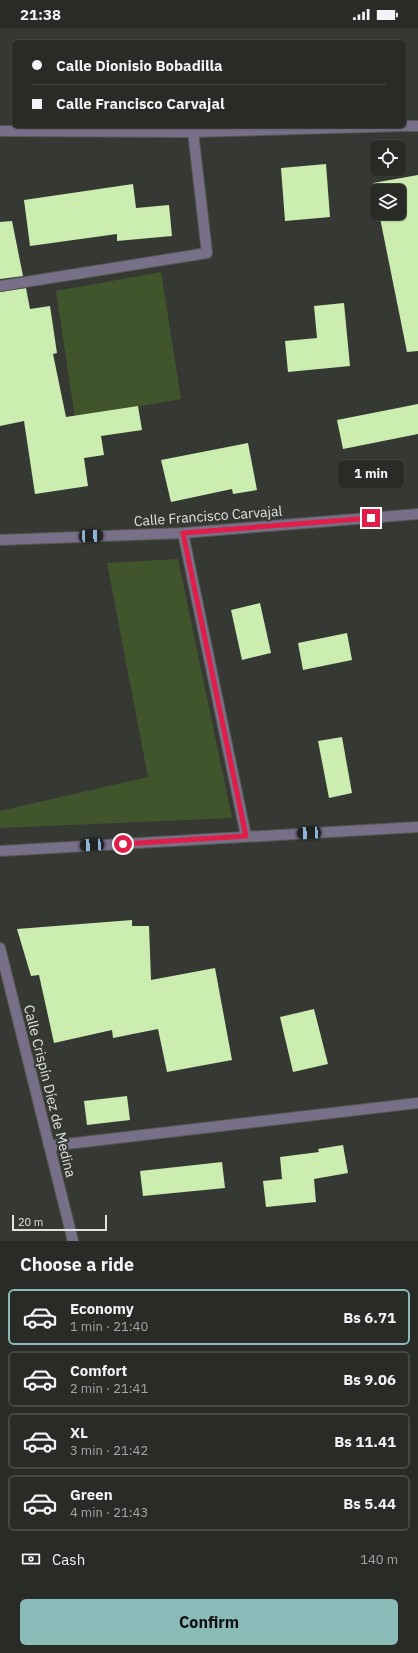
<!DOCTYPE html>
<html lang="en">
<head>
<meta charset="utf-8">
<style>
  body { margin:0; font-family:"IBM Plex Sans",sans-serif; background:#343732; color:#f1f3f6; height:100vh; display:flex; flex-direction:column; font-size:15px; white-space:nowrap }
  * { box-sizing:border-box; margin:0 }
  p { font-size:13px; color:#a5a7a7 }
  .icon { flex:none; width:22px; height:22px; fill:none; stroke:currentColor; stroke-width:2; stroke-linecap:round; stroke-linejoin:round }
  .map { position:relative; height:1213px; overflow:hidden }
  .side { display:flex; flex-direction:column; background:#282b26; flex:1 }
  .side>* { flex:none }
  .banner { position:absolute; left:12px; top:12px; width:394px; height:88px; border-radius:6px; box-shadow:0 1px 3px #0004,0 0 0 1px #444743; display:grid; align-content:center; height:88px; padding:0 20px; background:#282b26 }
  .controls { position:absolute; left:370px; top:112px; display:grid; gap:8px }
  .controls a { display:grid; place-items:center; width:36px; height:36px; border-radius:6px; background:#282b26; box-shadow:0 1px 3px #0004,0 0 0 1px #444743; font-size:20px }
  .scale { position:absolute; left:12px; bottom:10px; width:95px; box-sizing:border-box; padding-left:4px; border:2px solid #e1e3e0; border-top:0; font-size:11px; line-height:14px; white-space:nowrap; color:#e1e3e0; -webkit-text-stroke:3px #363933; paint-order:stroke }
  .end { position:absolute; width:18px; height:18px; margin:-9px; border:5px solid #e11d48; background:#fff; box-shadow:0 0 0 2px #fff }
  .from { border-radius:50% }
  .bubble { position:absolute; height:28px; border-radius:6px; background:#282b26; box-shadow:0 1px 3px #0004,0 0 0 1px #444743; font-size:13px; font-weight:700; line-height:28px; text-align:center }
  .car { position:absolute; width:12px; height:24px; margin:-12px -6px; border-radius:5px; box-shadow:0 0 3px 1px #0007; background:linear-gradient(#222 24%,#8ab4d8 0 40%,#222 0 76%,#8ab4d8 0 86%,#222 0) }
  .banner b { display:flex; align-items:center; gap:14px; height:38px; font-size:15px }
  .banner b+b { border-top:1px solid #444743 }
  .banner i { width:10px; height:10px; background:#f1f3f6 }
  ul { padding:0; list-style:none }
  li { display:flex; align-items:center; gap:12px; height:56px; margin:0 8px 6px; padding:0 12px; border:2px solid #444743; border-radius:6px }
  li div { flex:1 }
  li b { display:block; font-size:15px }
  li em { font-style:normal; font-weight:700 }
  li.active { border-color:#8bbbb9 }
  li>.icon { width:36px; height:36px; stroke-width:1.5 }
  h2 { padding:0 20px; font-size:18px; line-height:48px }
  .pay { display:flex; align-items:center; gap:10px; height:44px; padding:0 20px; font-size:15px }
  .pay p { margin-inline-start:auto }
  .primary-button { display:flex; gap:8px; margin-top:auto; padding:8px 20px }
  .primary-button a { flex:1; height:46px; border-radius:6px; background:#8bbbb9; color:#111; font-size:16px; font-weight:700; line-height:46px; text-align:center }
  .status { display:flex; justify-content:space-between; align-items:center; height:28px; padding:0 20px; background:#282b26; direction:ltr }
  .status svg { height:11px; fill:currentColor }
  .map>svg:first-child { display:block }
  .green { fill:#40552c }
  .building { fill:#cbedaf }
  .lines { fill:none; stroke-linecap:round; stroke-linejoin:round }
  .minor-casing { stroke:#555852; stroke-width:12 }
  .minor { stroke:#787089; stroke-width:10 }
  .route { stroke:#e11d48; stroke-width:5 }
  .labels { text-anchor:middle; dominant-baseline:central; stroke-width:4; stroke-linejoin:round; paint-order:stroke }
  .street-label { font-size:14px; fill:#e1e3e0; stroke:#363933 }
</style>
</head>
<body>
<div class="status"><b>21:38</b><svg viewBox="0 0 49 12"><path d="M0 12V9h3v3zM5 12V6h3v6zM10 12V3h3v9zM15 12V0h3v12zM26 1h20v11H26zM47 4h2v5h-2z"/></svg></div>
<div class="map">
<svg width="418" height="1213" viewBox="0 0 418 1213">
  <rect width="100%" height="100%" fill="#363933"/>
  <path class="green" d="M161,244L181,371L75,390L56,263Z
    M178,531L232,790L0,800V783L148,749L107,535Z"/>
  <path class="building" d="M326,136L330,189L285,193L281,140Z
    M418,147V323L407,324L379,185H399V163H377V177L373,155Z
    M133,156L136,180L169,177L172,208L117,213V206L30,218L24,172Z
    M12,193L23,248L0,251V194Z
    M26,260L30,281L50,278L57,325L53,326L66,389L138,378L142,402L101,408L104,427L84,430L88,458L35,466L24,393L0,398V264Z
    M344,275L350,338L288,344L285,313L317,310L314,278Z
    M418,376V406L343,421L337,392Z
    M248,415L257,462L233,466L232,461L171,474L161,432Z
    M260,575L271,625L242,632L231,582Z
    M347,605L352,632L303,642L298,615Z
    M342,709L352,765L329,770L318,713Z
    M132,892V898H149L151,952L215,940L232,1032L167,1044L158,1001L113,1010L112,1002L54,1015L39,947L31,948L17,901Z
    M314,981L328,1036L293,1044L280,989Z
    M127,1068L130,1092L87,1097L84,1073Z
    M343,1117L348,1145L314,1151L316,1174L266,1179L263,1153L282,1151L280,1129L319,1124L318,1121Z
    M222,1134L225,1160L143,1168L140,1143Z"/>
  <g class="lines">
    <defs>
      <path id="minor" d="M404,98H418
        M0,103L193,104L403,98
        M0,258L207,225L193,104
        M183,505L246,808
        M0,512L183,505L418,486
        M0,823L418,799
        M0,920L73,1213
        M49,1118L418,1075"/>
    </defs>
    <use href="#minor" class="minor-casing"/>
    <use href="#minor" class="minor"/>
  </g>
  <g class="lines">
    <path class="route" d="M123,816L246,808L183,505L371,490"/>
  </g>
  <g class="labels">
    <g class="street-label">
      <text transform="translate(208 488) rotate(-4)">Calle Francisco Carvajal</text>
      <text transform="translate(50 1063) rotate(76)">Calle Crispín Díez de Medina</text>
    </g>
  </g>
</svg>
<div class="controls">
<a><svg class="icon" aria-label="locate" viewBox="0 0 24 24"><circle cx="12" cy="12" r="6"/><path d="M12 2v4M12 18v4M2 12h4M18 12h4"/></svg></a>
<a><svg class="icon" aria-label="layers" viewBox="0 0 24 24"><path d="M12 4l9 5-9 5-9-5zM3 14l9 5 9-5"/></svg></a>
</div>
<div class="scale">20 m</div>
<i class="end from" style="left:123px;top:816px"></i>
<i class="end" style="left:371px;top:490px"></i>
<div class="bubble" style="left:338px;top:432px;width:66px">1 min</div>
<i class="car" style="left:91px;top:508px;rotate:88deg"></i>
<i class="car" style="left:309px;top:805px;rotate:267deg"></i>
<i class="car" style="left:92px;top:817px;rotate:267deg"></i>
<div class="banner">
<b><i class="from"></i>Calle Dionisio Bobadilla</b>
<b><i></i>Calle Francisco Carvajal</b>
</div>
</div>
<section class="side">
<h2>Choose a ride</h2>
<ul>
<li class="active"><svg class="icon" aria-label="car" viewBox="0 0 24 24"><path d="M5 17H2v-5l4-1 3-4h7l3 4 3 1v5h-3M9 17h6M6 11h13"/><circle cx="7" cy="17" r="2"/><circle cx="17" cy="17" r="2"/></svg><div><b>Economy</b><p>1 min · 21:40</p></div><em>Bs 6.71</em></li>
<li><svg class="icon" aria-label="car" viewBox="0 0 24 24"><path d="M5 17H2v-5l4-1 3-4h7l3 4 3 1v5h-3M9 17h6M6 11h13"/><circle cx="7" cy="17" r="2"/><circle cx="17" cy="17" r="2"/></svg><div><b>Comfort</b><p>2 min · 21:41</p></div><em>Bs 9.06</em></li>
<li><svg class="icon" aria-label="car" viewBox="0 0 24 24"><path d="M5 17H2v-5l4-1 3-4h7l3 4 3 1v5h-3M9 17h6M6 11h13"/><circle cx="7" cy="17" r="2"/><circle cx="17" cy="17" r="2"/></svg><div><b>XL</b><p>3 min · 21:42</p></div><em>Bs 11.41</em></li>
<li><svg class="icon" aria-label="car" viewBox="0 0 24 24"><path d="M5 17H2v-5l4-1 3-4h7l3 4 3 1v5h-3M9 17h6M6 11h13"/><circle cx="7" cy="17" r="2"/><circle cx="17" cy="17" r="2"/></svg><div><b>Green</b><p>4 min · 21:43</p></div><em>Bs 5.44</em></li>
</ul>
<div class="pay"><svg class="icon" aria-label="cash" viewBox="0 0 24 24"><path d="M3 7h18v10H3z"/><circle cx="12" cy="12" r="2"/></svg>Cash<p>140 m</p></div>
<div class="primary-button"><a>Confirm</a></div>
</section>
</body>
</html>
